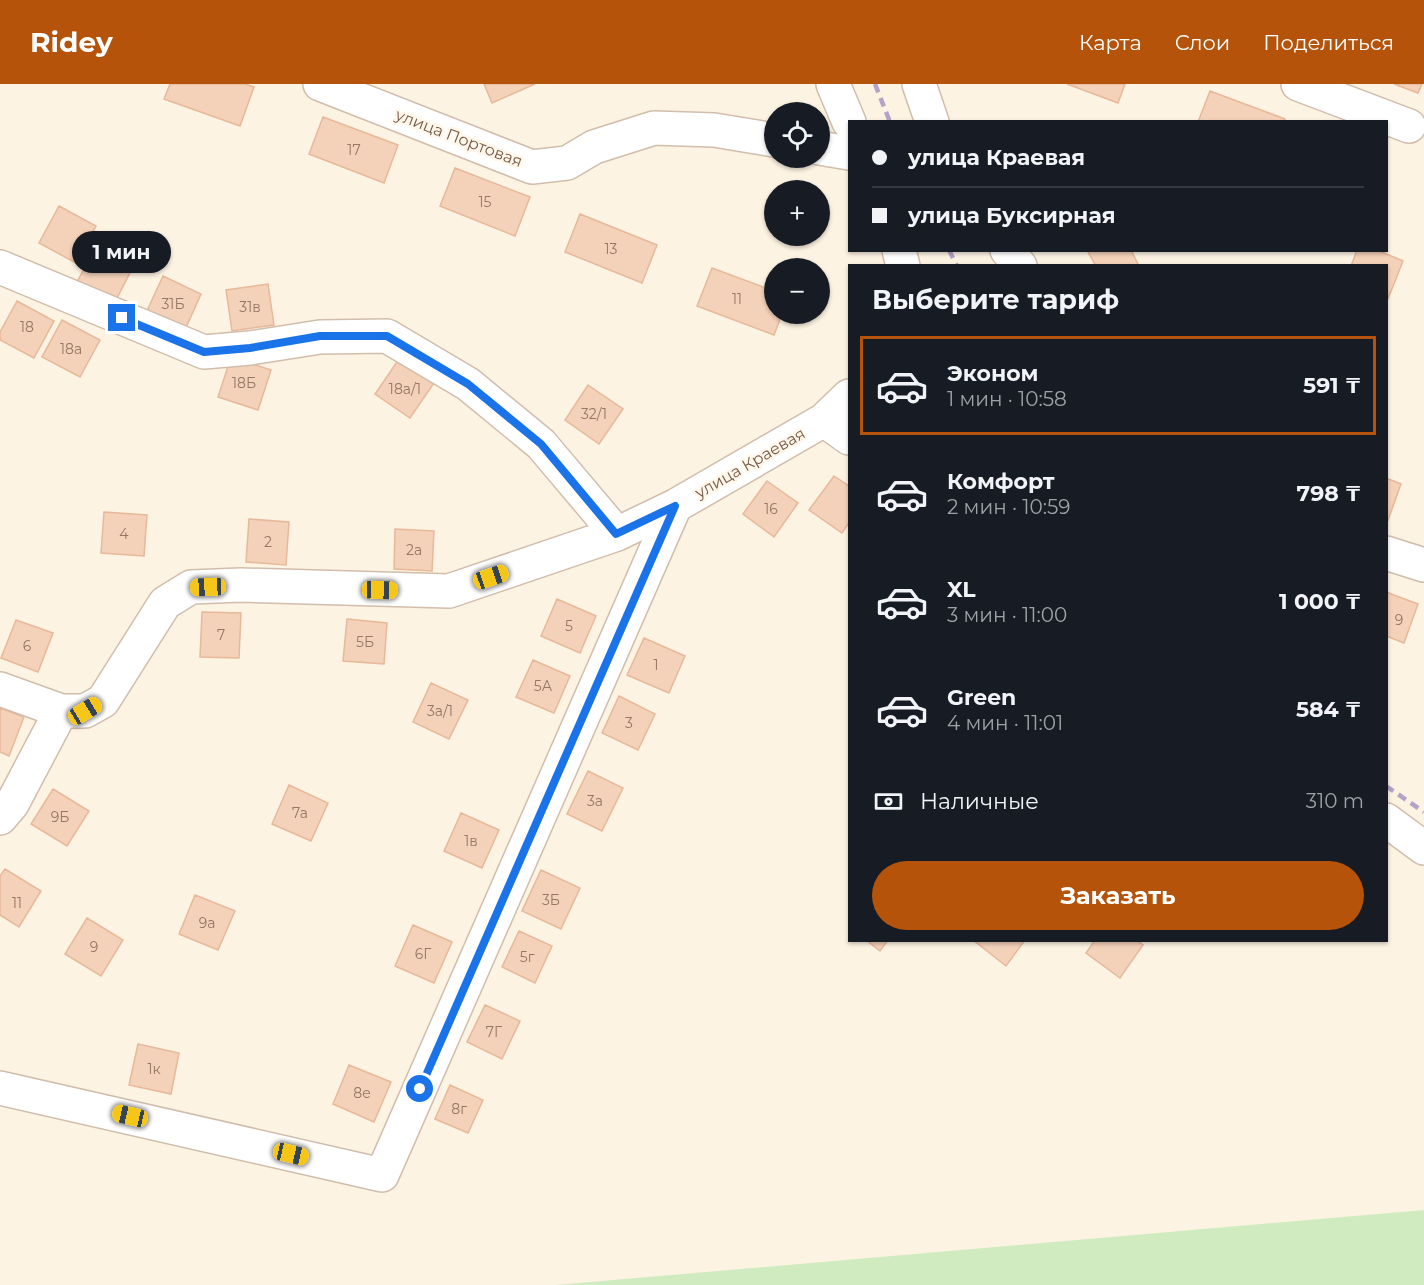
<!DOCTYPE html>
<html lang="ru">
<head>
<meta charset="utf-8">
<style>
  body { margin:0; font-family:Montserrat,sans-serif; background:#20242c; color:#f1f3f6; height:100vh; display:flex; flex-direction:column; font-size:22px; white-space:nowrap }
  * { box-sizing:border-box; margin:0 }
  p { font-size:20px; color:#9ea1a6 }
  .icon { flex:none; width:33px; height:33px; fill:none; stroke:currentColor; stroke-width:2; stroke-linecap:round; stroke-linejoin:round }
  .map { position:relative; flex:1; overflow:hidden }
  .details { position:absolute; left:848px; top:180px; width:540px; height:678px; display:flex; flex-direction:column; background:#171b24; border-radius:0px; box-shadow:0 2px 4px #0004 }
  .details>* { flex:none }
  .guide { position:absolute; left:848px; top:36px; width:540px; height:132px; border-radius:0px; box-shadow:0 2px 4px #0004; display:grid; align-content:center; height:132px; padding:0 24px; background:#171b24 }
  .tools { position:absolute; left:764px; top:18px; display:grid; gap:12px }
  .tools a { display:grid; place-items:center; width:66px; height:66px; border-radius:50%; background:#171b24; box-shadow:0 2px 4px #0004; font-size:30px }
  .end { position:absolute; width:27px; height:27px; margin:-14px; border:8px solid #1a73e8; background:#fff; box-shadow:0 0 0 3px #fff }
  .from { border-radius:50% }
  .bubble { position:absolute; height:42px; border-radius:21px; background:#171b24; box-shadow:0 2px 4px #0004; font-size:20px; font-weight:700; line-height:42px; text-align:center }
  .car { position:absolute; width:18px; height:36px; margin:-18px -9px; border-radius:8px; box-shadow:0 0 4px 2px #0007; background:linear-gradient(#f5c518 24%,#345 0 40%,#f5c518 0 76%,#345 0 86%,#f5c518 0) }
  .guide b { display:flex; align-items:center; gap:21px; height:57px; font-size:22px }
  .guide b+b { border-top:2px solid #363941 }
  .guide i { width:15px; height:15px; background:#f1f3f6 }
  ul { padding:0; list-style:none }
  li { display:flex; align-items:center; gap:18px; height:99px; margin:0 12px 9px; padding:0 12px; border:3px solid transparent; border-radius:0px }
  li div { flex:1 }
  li b { display:block; font-size:22px }
  li em { font-style:normal; font-weight:700 }
  li.selected { border-color:#b45309 }
  li>.icon { width:54px; height:54px; stroke-width:1.5 }
  h2 { padding:0 24px; font-size:27px; line-height:72px }
  .pay { display:flex; align-items:center; gap:15px; height:66px; padding:0 24px; font-size:22px }
  .pay p { margin-inline-start:auto }
  .action { display:flex; gap:12px; margin-top:auto; padding:12px 24px }
  .action a { flex:1; height:69px; border-radius:36px; background:#b45309; color:#fff; font-size:24px; font-weight:700; line-height:69px; text-align:center }
  header { display:flex; align-items:center; gap:36px; box-sizing:border-box; height:84px; padding:0 30px; background:#b45309; color:#fff }
  header strong { font-size:28px }
  nav { display:flex; gap:33px; margin-inline-start:auto; font-size:21px }
  .map>svg:first-child { display:block }
  .green { fill:#d1ebc1 }
  .building { fill:#f4d1b9; stroke:#e7b899; stroke-width:1.5 }
  .lines { fill:none; stroke-linecap:round; stroke-linejoin:round }
  .minor-casing { stroke:#d1bdac; stroke-width:36 }
  .minor { stroke:#fff; stroke-width:33 }
  .rail { stroke:#b6a1c7; stroke-width:4.5; stroke-dasharray:9 6; stroke-linecap:butt }
  .route { stroke:#1a73e8; stroke-width:8 }
  .labels { text-anchor:middle; dominant-baseline:central; stroke-width:5; stroke-linejoin:round; paint-order:stroke }
  .number-label { font-size:14px; fill:#967764 }
  .street-label { font-size:16px; fill:#765948; stroke:#fff7ea }
</style>
</head>
<body>
<header>
<strong>Ridey</strong>
<nav><a>Карта</a><a>Слои</a><a>Поделиться</a></nav>
</header>
<div class="map">
<svg width="1424" height="1201" viewBox="0 0 1424 1201">
  <rect width="100%" height="100%" fill="#fdf3e3"/>
  <path class="green" d="M1424,1126V1201H555Z"/>
  <path class="building" d="M170,0H245L254,3L240,42L164,15Z
    M484,0H535L492,19Z
    M1067,0H1125L1118,19Z
    M1394,0H1422L1418,9Z
    M1210,7L1285,35L1284,38H1198Z
    M323,33L398,61L384,99L309,70Z
    M455,84L530,113L515,152L440,122Z
    M59,122L96,142L76,179L39,159Z
    M580,130L657,161L642,199L565,168Z
    M97,161L134,181L115,218L77,198Z
    M1091,166H1131L1139,182H1096L1088,168Z
    M1357,166H1377L1403,177L1388,215L1386,182H1351Z
    M712,184L774,207V230H782L774,251L697,222Z
    M163,192L201,210L184,248L145,231Z
    M268,200L274,241L232,247L226,206Z
    M17,217L54,237L34,274L0,256V248Z
    M62,236L100,256L80,293L42,273Z
    M231,273L271,286L258,326L218,313Z
    M399,275L434,299L410,334L375,310Z
    M588,301L623,325L599,360L565,336Z
    M834,392L849,402V439L842,449L809,426Z
    M1386,394L1401,400L1387,439L1386,438Z
    M767,397L798,419L774,453L743,430Z
    M104,428L147,431L144,472L101,469Z
    M249,435L289,438L286,481L246,478Z
    M395,445L434,447L432,487L394,485Z
    M1386,508L1418,520L1404,559L1386,552Z
    M557,515L596,532L580,569L541,552Z
    M202,528L241,529L239,574L200,573Z
    M347,535L387,539L384,580L343,577Z
    M16,536L53,549L38,588L1,574Z
    M644,554L685,572L669,609L627,591Z
    M533,576L570,592L554,629L516,613Z
    M431,599L468,616L449,655L413,638Z
    M619,612L655,630L638,666L602,649Z
    M0,624L24,633L9,672L0,668Z
    M588,687L623,704L602,747L567,730Z
    M289,701L328,719L311,757L272,740Z
    M53,705L89,727L67,762L31,740Z
    M461,729L499,746L482,784L444,767Z
    M5,785L41,807L19,843L0,831V792Z
    M541,786L580,804L561,845L522,827Z
    M195,811L235,827L218,866L179,850Z
    M87,834L123,856L101,892L65,870Z
    M413,841L452,858L434,899L395,882Z
    M519,847L552,862L535,899L502,883Z
    M866,856H888L880,867Z
    M973,856H1025L1006,882Z
    M1095,856H1137L1143,861L1120,894L1086,869Z
    M485,921L520,937L502,975L467,958Z
    M138,960L179,969L171,1010L129,1001Z
    M349,981L391,998L374,1038L333,1020Z
    M450,1001L483,1016L468,1049L435,1035Z"/>
  <g class="lines">
    <defs>
      <path id="minor" d="M320,0L532,83L567,79L594,63L654,44L714,46L774,56
        M833,0L849,38
        M919,0L932,38
        M1298,0L1409,42
        M819,64L849,69
        M899,166L903,182
        M1007,166L1020,182
        M0,183L204,268L250,264L320,253L387,252L468,300L541,360L617,450
        M824,336L849,354
        M1386,469L1424,481
        M0,605L61,627H85L103,617L165,519L191,503L241,501L449,507L617,450L675,422L824,336L849,312
        M0,734L12,720L61,627
        M1386,736L1424,764
        M0,1004L382,1091L675,422"/>
    </defs>
    <use href="#minor" class="minor-casing"/>
    <use href="#minor" class="minor"/>
    <path class="rail" d="M875,0L890,38
      M949,166L957,182
      M1386,702L1424,728"/>
  </g>
  <g class="lines">
    <path class="route" d="M122,234L204,268L250,264L320,252H387L468,300L541,360L616,450L675,422L420,1005"/>
  </g>
  <g class="labels">
    <g class="number-label">
      <text x="354" y="66">17</text>
      <text x="485" y="118">15</text>
      <text x="611" y="165">13</text>
      <text x="737" y="215">11</text>
      <text x="173" y="220">31Б</text>
      <text x="250" y="223">31в</text>
      <text x="27" y="243">18</text>
      <text x="71" y="265">18а</text>
      <text x="244" y="299">18Б</text>
      <text x="405" y="305">18а/1</text>
      <text x="594" y="330">32/1</text>
      <text x="771" y="425">16</text>
      <text x="124" y="450">4</text>
      <text x="268" y="458">2</text>
      <text x="414" y="466">2а</text>
      <text x="1399" y="536">9</text>
      <text x="569" y="542">5</text>
      <text x="221" y="551">7</text>
      <text x="365" y="558">5Б</text>
      <text x="27" y="562">6</text>
      <text x="656" y="581">1</text>
      <text x="543" y="602">5А</text>
      <text x="440" y="627">3а/1</text>
      <text x="629" y="639">3</text>
      <text x="595" y="717">3а</text>
      <text x="300" y="729">7а</text>
      <text x="60" y="733">9Б</text>
      <text x="471" y="757">1в</text>
      <text x="551" y="816">3Б</text>
      <text x="17" y="819">11</text>
      <text x="207" y="839">9а</text>
      <text x="94" y="863">9</text>
      <text x="423" y="870">6Г</text>
      <text x="527" y="873">5г</text>
      <text x="494" y="948">7Г</text>
      <text x="154" y="985">1к</text>
      <text x="362" y="1009">8е</text>
      <text x="459" y="1025">8г</text>
    </g>
    <g class="street-label">
      <text transform="translate(459 54) rotate(21)">улица Портовая</text>
      <text transform="translate(750 379) rotate(-30)">улица Краевая</text>
    </g>
  </g>
</svg>
<div class="tools">
<a><svg class="icon" aria-label="locate" viewBox="0 0 24 24"><circle cx="12" cy="12" r="6"/><path d="M12 2v4M12 18v4M2 12h4M18 12h4"/></svg></a>
<a>+</a>
<a>−</a>
</div>
<i class="end from" style="left:420px;top:1005px"></i>
<i class="end" style="left:122px;top:234px"></i>
<div class="bubble" style="left:72px;top:147px;width:99px">1 мин</div>
<i class="car" style="left:491px;top:493px;rotate:71deg"></i>
<i class="car" style="left:208px;top:503px;rotate:268deg"></i>
<i class="car" style="left:380px;top:506px;rotate:91deg"></i>
<i class="car" style="left:85px;top:627px;rotate:59deg"></i>
<i class="car" style="left:130px;top:1032px;rotate:283deg"></i>
<i class="car" style="left:291px;top:1070px;rotate:103deg"></i>
<div class="guide">
<b><i class="from"></i>улица Краевая</b>
<b><i></i>улица Буксирная</b>
</div>
<section class="details">
<h2>Выберите тариф</h2>
<ul>
<li class="selected"><svg class="icon" aria-label="car" viewBox="0 0 24 24"><path d="M5 17H2v-5l4-1 3-4h7l3 4 3 1v5h-3M9 17h6M6 11h13"/><circle cx="7" cy="17" r="2"/><circle cx="17" cy="17" r="2"/></svg><div><b>Эконом</b><p>1 мин · 10:58</p></div><em>591 ₸</em></li>
<li><svg class="icon" aria-label="car" viewBox="0 0 24 24"><path d="M5 17H2v-5l4-1 3-4h7l3 4 3 1v5h-3M9 17h6M6 11h13"/><circle cx="7" cy="17" r="2"/><circle cx="17" cy="17" r="2"/></svg><div><b>Комфорт</b><p>2 мин · 10:59</p></div><em>798 ₸</em></li>
<li><svg class="icon" aria-label="car" viewBox="0 0 24 24"><path d="M5 17H2v-5l4-1 3-4h7l3 4 3 1v5h-3M9 17h6M6 11h13"/><circle cx="7" cy="17" r="2"/><circle cx="17" cy="17" r="2"/></svg><div><b>XL</b><p>3 мин · 11:00</p></div><em>1 000 ₸</em></li>
<li><svg class="icon" aria-label="car" viewBox="0 0 24 24"><path d="M5 17H2v-5l4-1 3-4h7l3 4 3 1v5h-3M9 17h6M6 11h13"/><circle cx="7" cy="17" r="2"/><circle cx="17" cy="17" r="2"/></svg><div><b>Green</b><p>4 мин · 11:01</p></div><em>584 ₸</em></li>
</ul>
<div class="pay"><svg class="icon" aria-label="cash" viewBox="0 0 24 24"><path d="M3 7h18v10H3z"/><circle cx="12" cy="12" r="2"/></svg>Наличные<p>310 m</p></div>
<div class="action"><a>Заказать</a></div>
</section>
</div>
</body>
</html>
